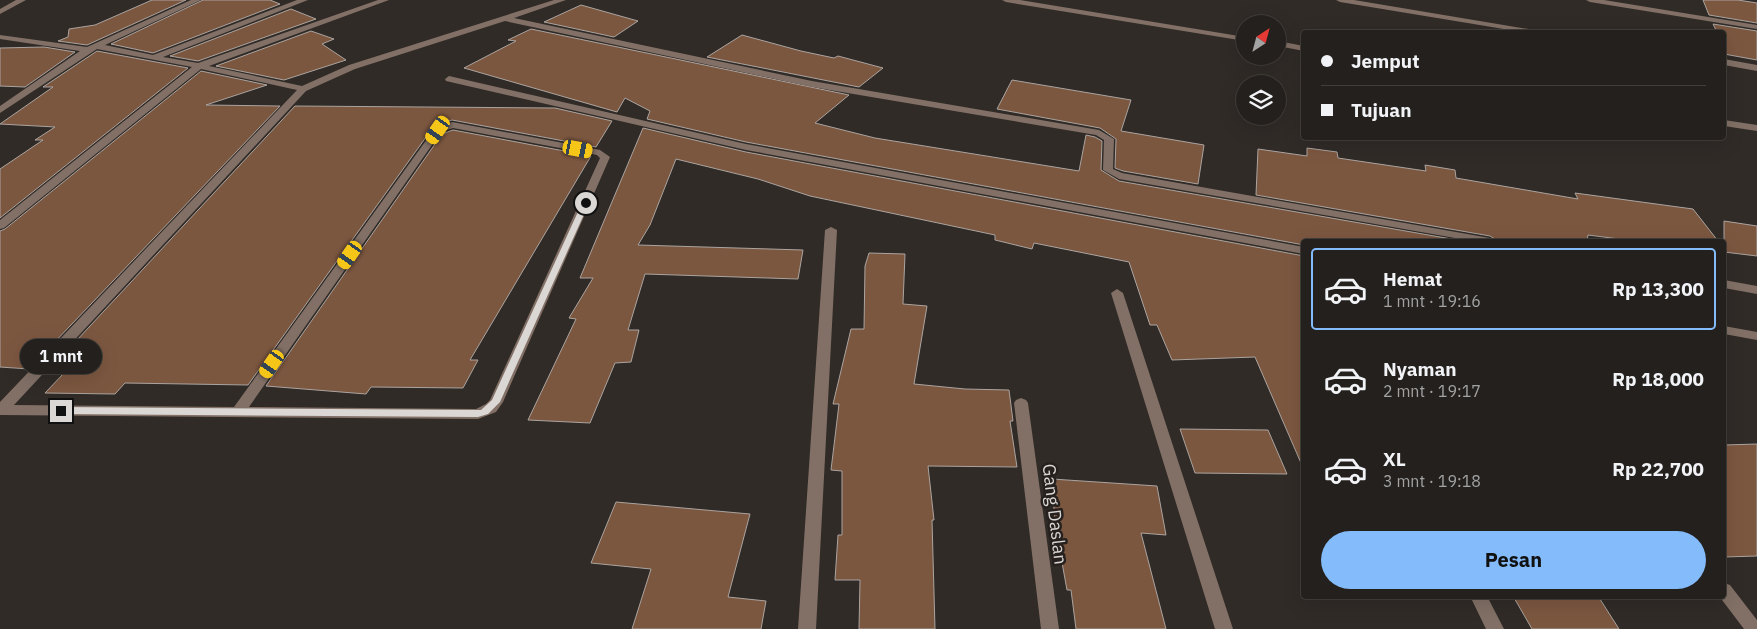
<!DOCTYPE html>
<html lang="id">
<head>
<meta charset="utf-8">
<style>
  body { margin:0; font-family:"IBM Plex Sans",sans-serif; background:#2c2826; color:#f1f3f6; height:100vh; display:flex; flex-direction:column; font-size:19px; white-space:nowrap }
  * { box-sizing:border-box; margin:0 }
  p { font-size:16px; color:#a3a3a4 }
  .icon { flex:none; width:28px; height:28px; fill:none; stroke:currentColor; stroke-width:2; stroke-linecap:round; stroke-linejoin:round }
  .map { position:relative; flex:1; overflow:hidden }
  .side { position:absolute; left:1301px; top:239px; width:425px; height:360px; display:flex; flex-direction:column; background:#24201d; border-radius:5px; box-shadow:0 5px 20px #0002,0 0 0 1px #413e3b }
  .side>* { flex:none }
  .guide { position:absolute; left:1301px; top:30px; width:425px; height:110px; border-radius:5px; box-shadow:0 5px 20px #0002,0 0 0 1px #413e3b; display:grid; align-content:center; height:110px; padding:0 20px; background:#24201d }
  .needle { width:32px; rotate:36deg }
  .controls { position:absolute; left:1236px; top:15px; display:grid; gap:10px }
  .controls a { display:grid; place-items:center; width:50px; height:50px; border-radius:50%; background:#24201d; box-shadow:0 5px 20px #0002,0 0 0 1px #413e3b; font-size:25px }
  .end { position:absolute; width:22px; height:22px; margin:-11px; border:6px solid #dad7d4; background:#111; box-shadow:0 0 0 2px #111 }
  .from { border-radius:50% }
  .bubble { position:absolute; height:35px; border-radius:18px; background:#24201d; box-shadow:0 5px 20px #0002,0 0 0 1px #413e3b; font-size:16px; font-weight:800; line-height:35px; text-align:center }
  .car { position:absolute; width:15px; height:30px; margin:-15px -8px; border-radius:6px; box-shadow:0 0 4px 1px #0007; background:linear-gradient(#f5c518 24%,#345 0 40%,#f5c518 0 76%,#345 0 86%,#f5c518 0) }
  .guide b { display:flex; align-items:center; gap:18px; height:48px; font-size:19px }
  .guide b+b { border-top:1px solid #413e3b }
  .guide i { width:12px; height:12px; background:#f1f3f6 }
  ul { padding:9px 0 0; list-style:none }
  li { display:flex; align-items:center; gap:15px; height:82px; margin:0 10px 8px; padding:0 10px; border:2px solid transparent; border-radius:5px }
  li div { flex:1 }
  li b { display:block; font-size:19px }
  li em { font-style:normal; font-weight:800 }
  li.on { border-color:#84bcfb }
  li>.icon { width:45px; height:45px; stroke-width:1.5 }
  .button { display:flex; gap:10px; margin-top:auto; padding:10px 20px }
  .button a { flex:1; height:58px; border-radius:30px; background:#84bcfb; color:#111; font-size:20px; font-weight:800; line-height:58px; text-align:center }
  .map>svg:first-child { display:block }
  .building { fill:#7c5740; stroke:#aba4a0 }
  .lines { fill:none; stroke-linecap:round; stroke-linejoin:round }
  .minor { fill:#827066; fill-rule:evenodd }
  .route { fill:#dad7d4 }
  .labels { text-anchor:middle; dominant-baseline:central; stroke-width:5; stroke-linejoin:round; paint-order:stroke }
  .near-street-label { font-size:18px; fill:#dad7d4; stroke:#26211e }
</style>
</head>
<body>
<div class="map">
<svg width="1757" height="629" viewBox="0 0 1757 629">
  <rect width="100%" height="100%" fill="#302b27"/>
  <path class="building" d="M152,0H186L87,45L58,41L68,37L69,29L95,25Z
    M203,0H270L280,4L153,53L111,44Z
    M1703,0H1738L1757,3V23L1709,15Z
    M581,5L638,21L614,37L544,22Z
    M291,9L316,19L198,61L170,56Z
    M1713,24L1757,31V60L1724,54V32H1717Z
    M531,29L849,95L815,123L875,138L1079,171L1086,135L1095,137L1102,141L1101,170L1119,181L1463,241H1304V245L746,142L647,119L650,111L625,98L617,112L464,68L516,41L508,40Z
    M311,31L334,39L322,44L346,60L284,80L216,66Z
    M742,35L801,51L834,58L838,56L883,68L859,87L707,57Z
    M0,48L44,47L75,52L25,87L0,86Z
    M97,51L188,68L0,218V169L43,140H35L55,127L0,124L53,87H43Z
    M201,71L267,85L206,105L280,106L29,369L0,367V231L5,229Z
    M1012,80L1131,100L1121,131L1204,145L1198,184L1123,171L1115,168L1116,139L1100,128L997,109Z
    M295,106L555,108L612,121L596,147L452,120L434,126L248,385L125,383L115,394L45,393L65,372L49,370Z
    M643,128L746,152L1304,256V470L1255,357L1172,360L1157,325H1150L1129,262L1034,243L1032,249L995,240V235L810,196L758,179L676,159L650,225L638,245L803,250L798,279L645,274L628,330H639L631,362L615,363L590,423L528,420L576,319L569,318L593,278H580Z
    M453,130L591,156L470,360H478L463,388L371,387L366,394L266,386L442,134Z
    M1307,148L1337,152L1338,158L1426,171L1425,165L1455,170L1456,178L1578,199L1575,193L1693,209L1718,241H1635L1588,235L1587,241H1498L1490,236L1256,195L1258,149L1307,156Z
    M1724,221L1757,226V256L1724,252Z
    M869,253L905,254L903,304L927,306L914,384L965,389L1009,390L1013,421H1010L1017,467L928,466L934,520H932L935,629H859L860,580H835L838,535H842V471L831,470L839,404H833L851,329H864L865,266Z
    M1180,429L1268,430L1287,474L1195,473Z
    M1757,444V556L1724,557V445Z
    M1052,479L1157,486L1166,535L1141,533L1166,629H1076L1071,590H1067L1055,524Z
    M616,502L750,514L728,597L766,601L761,629H632L651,569L591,563Z
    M1513,596H1598L1619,629H1532Z"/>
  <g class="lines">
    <path class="minor" d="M16,0H26L0,14V9Z
      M191,0H201L105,45L153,55L297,0H308L163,57L198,63L378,0H389L209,66L302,86L349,65L554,0H566L514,18L812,81L1099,130L1114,139L1113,169L1122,173L1490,238L1496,241H1472L1119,179L1103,170L1104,140L1096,135L812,87L505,21L355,69L306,91L14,405L234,407L435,128L452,122L600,150L610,157L503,402L496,412L478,419L0,415V402L297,90L201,69L4,228L0,229V220L192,67L97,49L0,113V106L80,51L0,39V35L87,47ZM453,128L597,155L600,158L490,400L486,404L476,409L249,407L441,132Z
      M1002,0H1020L1245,37V41L1006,2Z
      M1336,0H1354L1534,30L1538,32H1522L1340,2Z
      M1586,0H1604L1757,25V29L1590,2Z
      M1278,41L1304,46V51L1278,46Z
      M1724,59L1757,65V71L1724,65Z
      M449,76L746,144L1304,247V254L746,150L446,81L445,79Z
      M1724,120L1757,125V131L1724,126Z
      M831,227L837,230L816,629H798L825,230Z
      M1724,280L1757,286V294L1724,288Z
      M1117,289L1123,293L1233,629H1215L1111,293Z
      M1724,326L1757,332V340L1724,334Z
      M1021,398L1026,400L1028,403L1059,629H1041L1014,403L1016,400Z
      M1724,583L1730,585L1757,620V629H1744L1719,596H1724Z
      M1470,596H1487L1504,629H1486Z"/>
  </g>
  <path class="route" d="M586,201L589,203L500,402L488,414L478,417L61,414L56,411L61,407L481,410L492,400L582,203Z"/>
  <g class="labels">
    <g class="near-street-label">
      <text transform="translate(1055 514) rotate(83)">Gang Daslan</text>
    </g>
  </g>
</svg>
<div class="controls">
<a><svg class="needle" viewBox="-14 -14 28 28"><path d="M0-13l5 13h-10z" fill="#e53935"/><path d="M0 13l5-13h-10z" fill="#a3a3a4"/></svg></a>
<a><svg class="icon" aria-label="layers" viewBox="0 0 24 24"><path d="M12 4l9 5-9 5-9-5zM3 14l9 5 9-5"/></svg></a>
</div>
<i class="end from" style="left:586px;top:203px"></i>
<i class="end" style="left:61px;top:411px"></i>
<div class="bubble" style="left:20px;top:339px;width:82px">1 mnt</div>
<i class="car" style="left:438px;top:130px;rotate:215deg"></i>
<i class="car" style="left:578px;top:149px;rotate:101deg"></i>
<i class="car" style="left:350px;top:255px;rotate:215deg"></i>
<i class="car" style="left:272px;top:364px;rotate:215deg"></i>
<div class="guide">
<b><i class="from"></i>Jemput</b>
<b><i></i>Tujuan</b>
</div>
<section class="side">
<ul>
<li class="on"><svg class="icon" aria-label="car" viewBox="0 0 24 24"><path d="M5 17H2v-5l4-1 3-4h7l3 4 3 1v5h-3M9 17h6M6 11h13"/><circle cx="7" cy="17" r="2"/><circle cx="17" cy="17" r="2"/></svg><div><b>Hemat</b><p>1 mnt · 19:16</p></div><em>Rp 13,300</em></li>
<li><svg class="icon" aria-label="car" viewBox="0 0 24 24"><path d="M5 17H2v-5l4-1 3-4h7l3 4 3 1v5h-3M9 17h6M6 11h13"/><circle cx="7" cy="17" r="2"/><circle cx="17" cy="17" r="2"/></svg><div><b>Nyaman</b><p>2 mnt · 19:17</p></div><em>Rp 18,000</em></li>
<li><svg class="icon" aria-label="car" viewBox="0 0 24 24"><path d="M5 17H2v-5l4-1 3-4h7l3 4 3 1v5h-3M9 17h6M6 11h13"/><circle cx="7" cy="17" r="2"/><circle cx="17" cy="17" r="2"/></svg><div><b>XL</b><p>3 mnt · 19:18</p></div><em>Rp 22,700</em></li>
</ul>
<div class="button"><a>Pesan</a></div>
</section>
</div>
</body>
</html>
